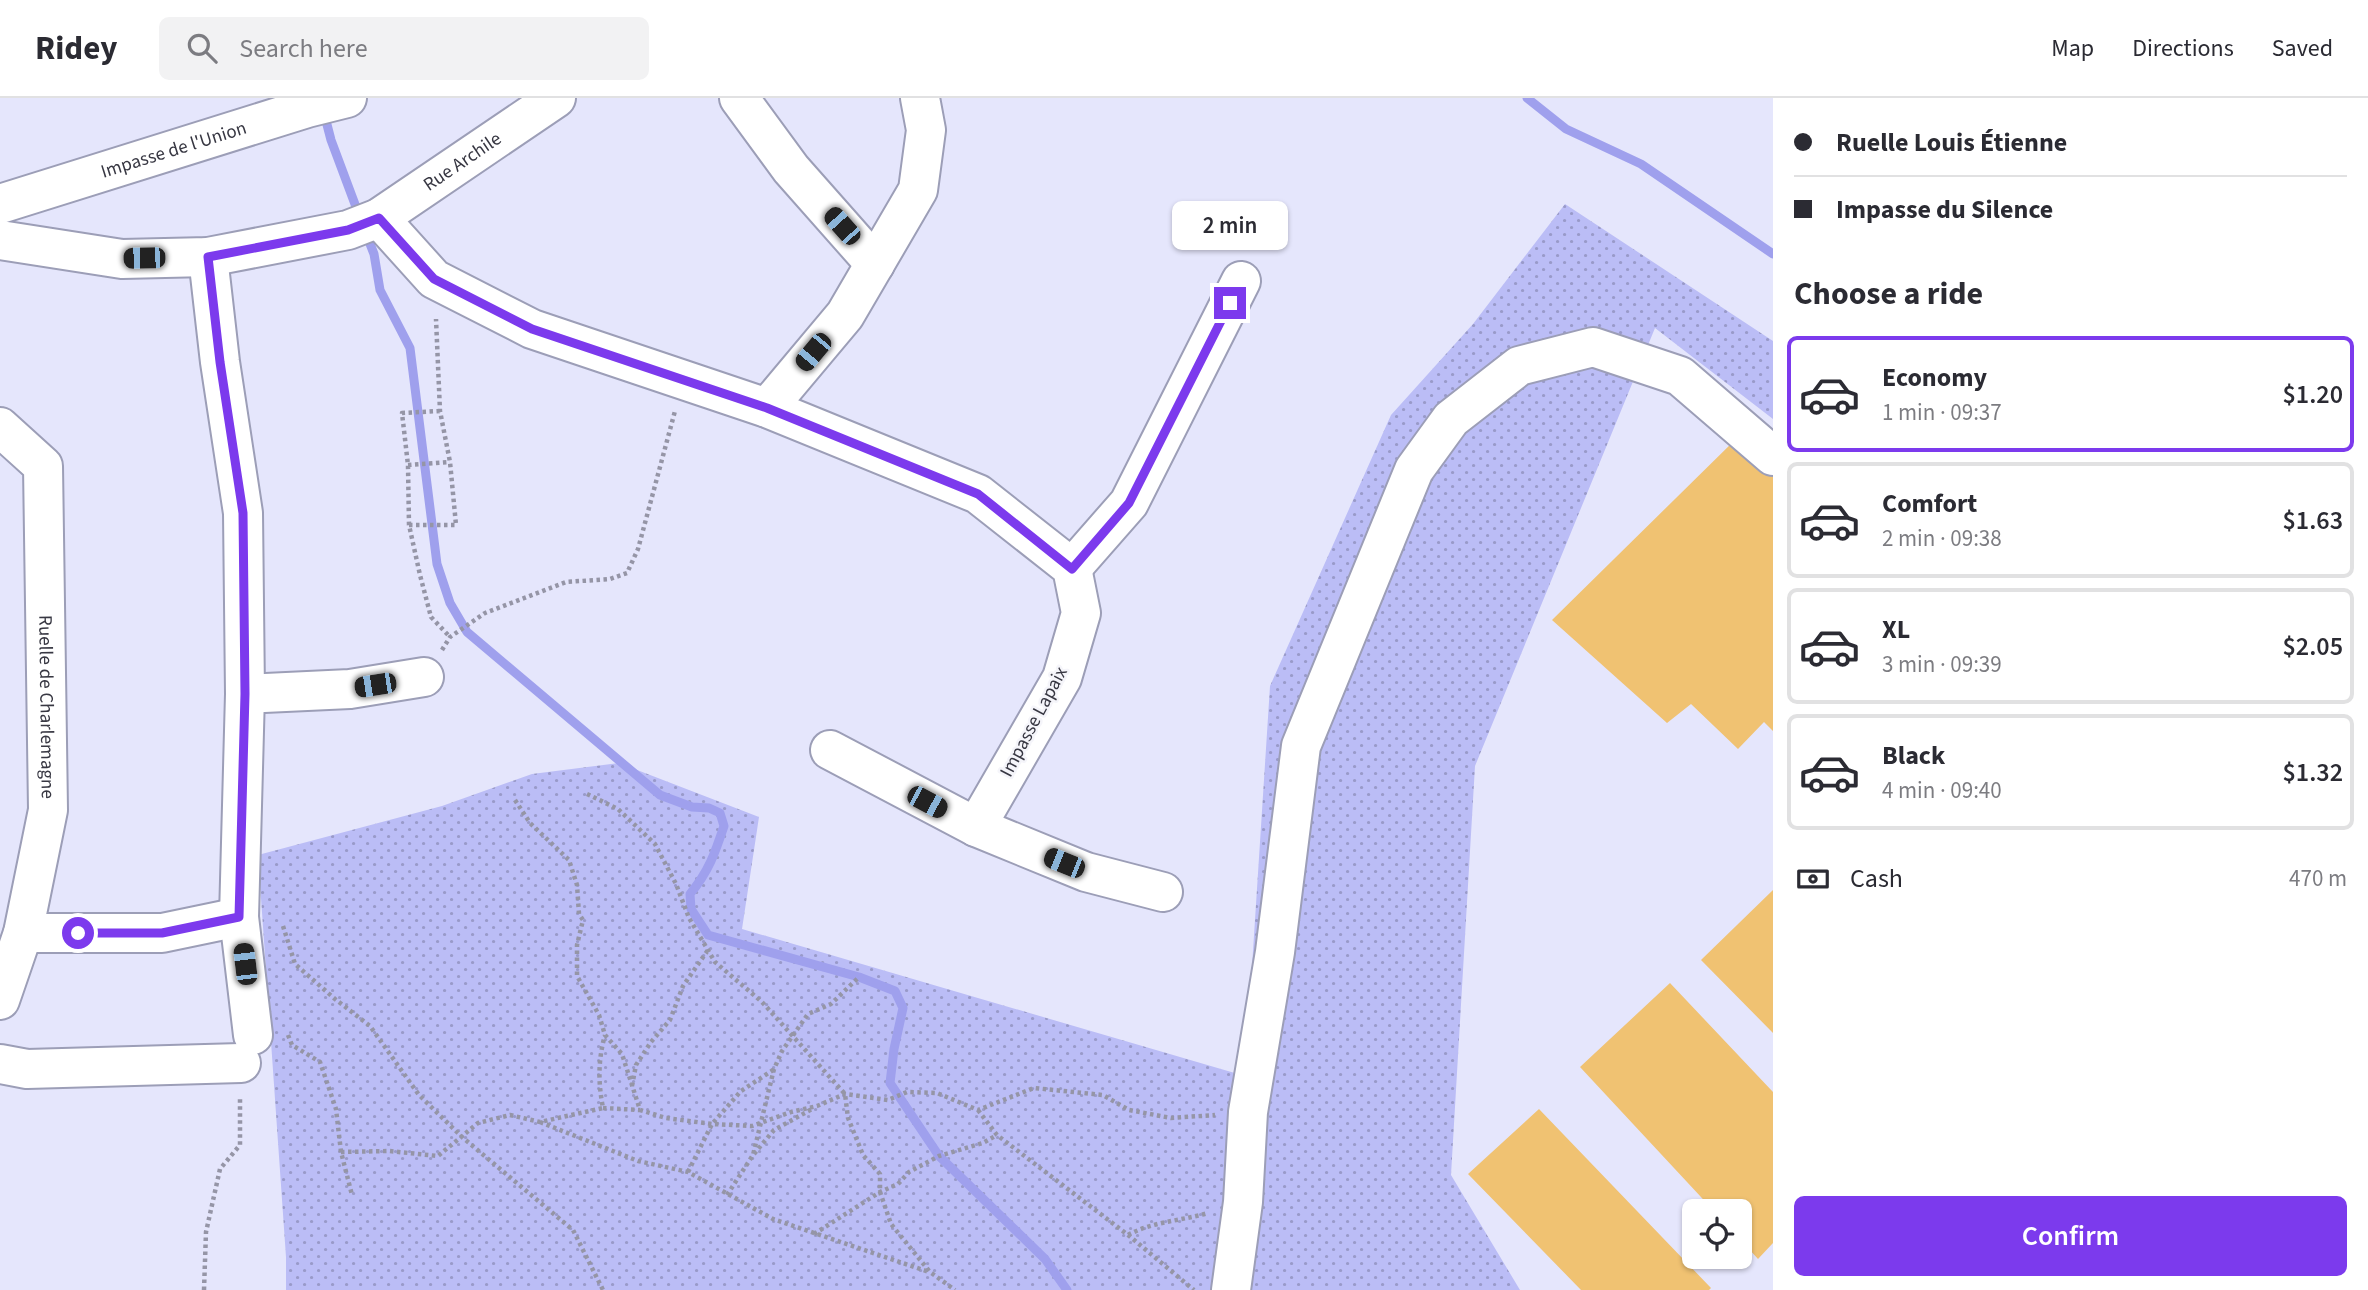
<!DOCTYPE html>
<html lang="en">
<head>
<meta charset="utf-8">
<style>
  body { margin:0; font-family:"Source Sans 3",sans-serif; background:#f2f2f3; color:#2b2b33; height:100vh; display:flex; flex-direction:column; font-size:26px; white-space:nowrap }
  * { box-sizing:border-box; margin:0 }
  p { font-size:23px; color:#7c7c81 }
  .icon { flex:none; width:38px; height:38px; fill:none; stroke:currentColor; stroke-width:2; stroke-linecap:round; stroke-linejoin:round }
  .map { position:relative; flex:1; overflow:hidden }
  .side { display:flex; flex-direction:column; background:#fff; width:595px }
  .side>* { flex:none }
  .guide { display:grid; align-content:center; height:154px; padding:0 21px; background:#fff }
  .buttons { position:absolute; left:1682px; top:1101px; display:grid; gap:14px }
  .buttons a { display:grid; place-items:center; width:70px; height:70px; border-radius:10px; background:#fff; box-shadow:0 2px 5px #0004; font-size:35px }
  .end { position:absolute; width:32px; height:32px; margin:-16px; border:9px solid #7c3aed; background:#fff; box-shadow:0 0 0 4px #fff }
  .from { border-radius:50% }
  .bubble { position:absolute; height:49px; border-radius:10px; background:#fff; box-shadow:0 2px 5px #0004; font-size:23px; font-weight:600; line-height:49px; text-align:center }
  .car { position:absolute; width:21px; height:42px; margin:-21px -10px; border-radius:9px; box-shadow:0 0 5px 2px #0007; background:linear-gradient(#222 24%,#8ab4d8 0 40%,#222 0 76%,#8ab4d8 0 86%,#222 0) }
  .guide b { display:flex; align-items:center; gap:24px; height:66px; font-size:26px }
  .guide b+b { border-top:2px solid #e1e1e2 }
  .guide i { width:18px; height:18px; background:#2b2b33 }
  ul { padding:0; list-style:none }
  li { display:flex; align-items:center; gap:21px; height:116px; margin:0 14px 10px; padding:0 7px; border:4px solid #e1e1e2; border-radius:10px }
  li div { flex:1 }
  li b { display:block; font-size:26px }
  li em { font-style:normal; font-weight:600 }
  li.current { border-color:#7c3aed }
  li>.icon { width:63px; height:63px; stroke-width:1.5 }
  h2 { padding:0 21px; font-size:32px; line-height:84px }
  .pay { display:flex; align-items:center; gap:18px; height:77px; padding:0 21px; font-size:26px }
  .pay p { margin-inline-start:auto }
  .primary-button { display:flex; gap:14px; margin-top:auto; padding:14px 21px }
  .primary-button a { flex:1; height:80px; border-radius:10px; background:#7c3aed; color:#fff; font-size:28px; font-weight:600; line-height:80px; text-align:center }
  header { display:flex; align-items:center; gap:42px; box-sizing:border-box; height:98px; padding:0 35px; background:#fff; border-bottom:2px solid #e1e1e2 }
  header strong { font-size:33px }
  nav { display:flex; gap:38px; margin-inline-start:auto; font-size:24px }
  .search { width:490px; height:63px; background:#f2f2f3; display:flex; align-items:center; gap:18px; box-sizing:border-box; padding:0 24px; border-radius:10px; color:#7c7c81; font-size:26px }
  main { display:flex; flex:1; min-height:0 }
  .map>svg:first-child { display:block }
  .park { fill:url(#park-dots) }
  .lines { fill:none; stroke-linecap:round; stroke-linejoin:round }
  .stream { stroke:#9fa0ed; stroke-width:9 }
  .building { fill:#f0c272 }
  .minor-casing { stroke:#9c9eb7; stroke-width:42 }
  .path { stroke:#9595a6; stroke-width:4.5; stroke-dasharray:3.5 3.5; stroke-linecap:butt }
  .minor { stroke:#fff; stroke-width:38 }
  .route { stroke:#7c3aed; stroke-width:9 }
  .labels { text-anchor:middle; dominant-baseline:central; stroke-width:5; stroke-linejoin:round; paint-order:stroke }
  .street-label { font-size:19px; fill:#373742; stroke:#f5f5fa }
</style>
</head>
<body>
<header>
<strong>Ridey</strong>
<div class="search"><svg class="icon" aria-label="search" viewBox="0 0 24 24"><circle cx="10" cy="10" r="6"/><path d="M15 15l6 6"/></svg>Search here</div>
<nav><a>Map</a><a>Directions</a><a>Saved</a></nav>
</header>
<main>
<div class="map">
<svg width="1773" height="1192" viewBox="0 0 1773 1192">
  <defs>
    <pattern id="park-dots" width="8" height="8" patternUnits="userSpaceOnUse" patternTransform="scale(1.75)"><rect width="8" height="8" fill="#bbbdf6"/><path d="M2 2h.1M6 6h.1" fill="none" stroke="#999ac9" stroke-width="1.8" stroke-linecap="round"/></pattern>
  </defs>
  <rect width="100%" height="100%" fill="#e5e6fc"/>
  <path class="park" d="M1565,106L1773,243V321L1655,230L1475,668L1451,1077L1520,1192H286V1159L258,757L442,708L532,676L619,665L759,719L742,831L1245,978L1270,588L1391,317L1473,226Z"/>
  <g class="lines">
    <path class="stream" d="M1527,0L1566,31L1641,66L1773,156
      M324,15L331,42L359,117
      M365,133L374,156L380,192L410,250L437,466L450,505L467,534L660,697L692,709L709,710L720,715L724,728C715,755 709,773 690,796L691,811L708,837L859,879L895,893L903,910L894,951L890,985L939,1058L1045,1161L1067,1192"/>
  </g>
  <path class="building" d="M1737,340L1773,377V633L1764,624L1738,651L1691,606L1667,625L1552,522Z
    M1773,792V935L1701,862Z
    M1670,885L1773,994V1145L1758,1161L1740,1141V1113H1714L1580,969Z
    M1539,1011L1711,1190L1709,1192H1581L1468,1076Z"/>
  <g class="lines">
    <defs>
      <g id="minor">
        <path d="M739,0L791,71L875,166"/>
        <path id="s1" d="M0,106L307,10L347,0"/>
        <path d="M379,120L434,181L532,231L767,310L978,396L1072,470L1081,515L1062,580L976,729"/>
        <path id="s2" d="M0,142L122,161L208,159L348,132L379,120L556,0"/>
        <path d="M208,159L220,264L243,415L245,596L239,819L253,937"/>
        <path d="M767,310L845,217L918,92L926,32L920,0"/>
        <path id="s3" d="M0,329L43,368L48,712L23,835L0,902"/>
        <path d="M1072,470L1129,405L1241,183"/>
        <path d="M245,596L350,591L424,579"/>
        <path d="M830,652L976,729L1086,774L1163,794"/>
        <path d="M23,835H162L239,819"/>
        <path d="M0,966L27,971L241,965"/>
        <path d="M1231,1192L1243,1104L1248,1014L1275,854L1301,648L1414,372L1451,321L1519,268L1593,249L1680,278L1773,358"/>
      </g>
    </defs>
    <use href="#minor" class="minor-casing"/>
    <path class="path" d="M440,313L402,315L408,367L409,427L420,477L431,519L450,539
      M408,367L450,364
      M409,427H456L450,364L440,313L436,221
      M442,552L450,539L485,515L566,484L610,481L627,475L638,451L675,313
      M587,696L618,711L655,746L676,786L689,820L715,864L762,904L845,996L848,1020L863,1057L880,1076V1094L891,1126L930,1174L955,1192
      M515,702L530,725L569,762L577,787L579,816L583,822L577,847V878L599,917L605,937L622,956L640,1012L666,1020L712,1026L752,1028L791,1014L817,1008L845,996L888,1002L907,994L937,995L978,1012L1034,990L1103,997L1129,1012L1171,1020L1215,1017
      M283,828L295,866L335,901L370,928L419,997L462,1039L573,1132L603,1192
      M288,937L292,947L320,964L336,1011L341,1054L352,1097
      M632,988L636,967L651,944L670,922L683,888L708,852
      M603,1010L640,1012
      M978,1012L997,1037L1128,1137L1194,1192
      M540,1024L638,1063L688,1074L773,1121L929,1174
      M341,1054L389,1053L438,1058L478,1025L510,1017L540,1024L603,1010C598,984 598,962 605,937
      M754,1056L774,1032L812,1011
      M688,1074L712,1026L741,993L773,972
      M727,1097L753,1057L774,971L782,953L808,916L831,906L859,879
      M814,1136L880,1094L898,1086L909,1074L939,1058L983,1045L997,1037
      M1128,1137C1154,1123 1181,1123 1208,1115
      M204,1192L206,1134L220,1071L240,1047V999"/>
    <use href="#minor" class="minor"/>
  </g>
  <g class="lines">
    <path class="route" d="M78,835H162L239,819L245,596L243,415L220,264L208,159L348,132L379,120L434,181L532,231L767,310L978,396L1072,471L1129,405L1230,205"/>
  </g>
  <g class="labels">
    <g class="street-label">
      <text stroke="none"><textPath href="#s1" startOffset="182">Impasse de l'Union</textPath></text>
      <text stroke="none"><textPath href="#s2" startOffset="486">Rue Archile</textPath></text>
      <text stroke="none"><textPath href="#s3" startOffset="299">Ruelle de Charlemagne</textPath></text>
      <text transform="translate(1034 624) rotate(-62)">Impasse Lapaix</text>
    </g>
  </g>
</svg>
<div class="buttons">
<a><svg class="icon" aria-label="locate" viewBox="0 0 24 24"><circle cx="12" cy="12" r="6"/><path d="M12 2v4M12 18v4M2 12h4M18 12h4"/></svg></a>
</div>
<i class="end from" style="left:78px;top:835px"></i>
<i class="end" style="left:1230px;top:205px"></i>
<div class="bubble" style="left:1172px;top:103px;width:116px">2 min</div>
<i class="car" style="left:842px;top:128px;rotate:318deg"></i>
<i class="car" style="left:144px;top:160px;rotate:269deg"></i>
<i class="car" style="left:813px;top:254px;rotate:220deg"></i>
<i class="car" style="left:375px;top:587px;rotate:261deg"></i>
<i class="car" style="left:927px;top:704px;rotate:118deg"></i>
<i class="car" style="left:1064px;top:765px;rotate:292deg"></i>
<i class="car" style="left:245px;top:866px;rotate:353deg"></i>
</div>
<section class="side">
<div class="guide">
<b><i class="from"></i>Ruelle Louis Étienne</b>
<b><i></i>Impasse du Silence</b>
</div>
<h2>Choose a ride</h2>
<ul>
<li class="current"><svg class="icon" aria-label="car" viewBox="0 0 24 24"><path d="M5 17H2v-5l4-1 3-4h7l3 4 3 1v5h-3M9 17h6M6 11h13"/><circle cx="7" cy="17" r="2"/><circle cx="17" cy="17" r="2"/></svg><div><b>Economy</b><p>1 min · 09:37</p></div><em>$1.20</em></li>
<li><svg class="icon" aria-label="car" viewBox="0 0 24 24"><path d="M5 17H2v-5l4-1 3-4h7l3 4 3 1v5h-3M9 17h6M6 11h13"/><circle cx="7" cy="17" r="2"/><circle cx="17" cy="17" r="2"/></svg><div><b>Comfort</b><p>2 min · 09:38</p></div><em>$1.63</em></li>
<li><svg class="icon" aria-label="car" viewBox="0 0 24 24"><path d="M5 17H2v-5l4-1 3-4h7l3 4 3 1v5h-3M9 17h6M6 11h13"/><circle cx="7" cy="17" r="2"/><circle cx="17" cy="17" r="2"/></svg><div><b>XL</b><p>3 min · 09:39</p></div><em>$2.05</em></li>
<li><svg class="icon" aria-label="car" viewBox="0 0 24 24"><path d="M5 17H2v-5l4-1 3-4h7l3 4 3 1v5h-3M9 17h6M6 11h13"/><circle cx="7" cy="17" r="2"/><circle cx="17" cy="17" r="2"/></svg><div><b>Black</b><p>4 min · 09:40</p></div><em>$1.32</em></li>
</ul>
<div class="pay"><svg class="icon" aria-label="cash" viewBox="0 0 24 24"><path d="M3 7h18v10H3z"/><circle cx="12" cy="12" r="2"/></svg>Cash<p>470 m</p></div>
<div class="primary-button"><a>Confirm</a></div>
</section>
</main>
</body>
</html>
